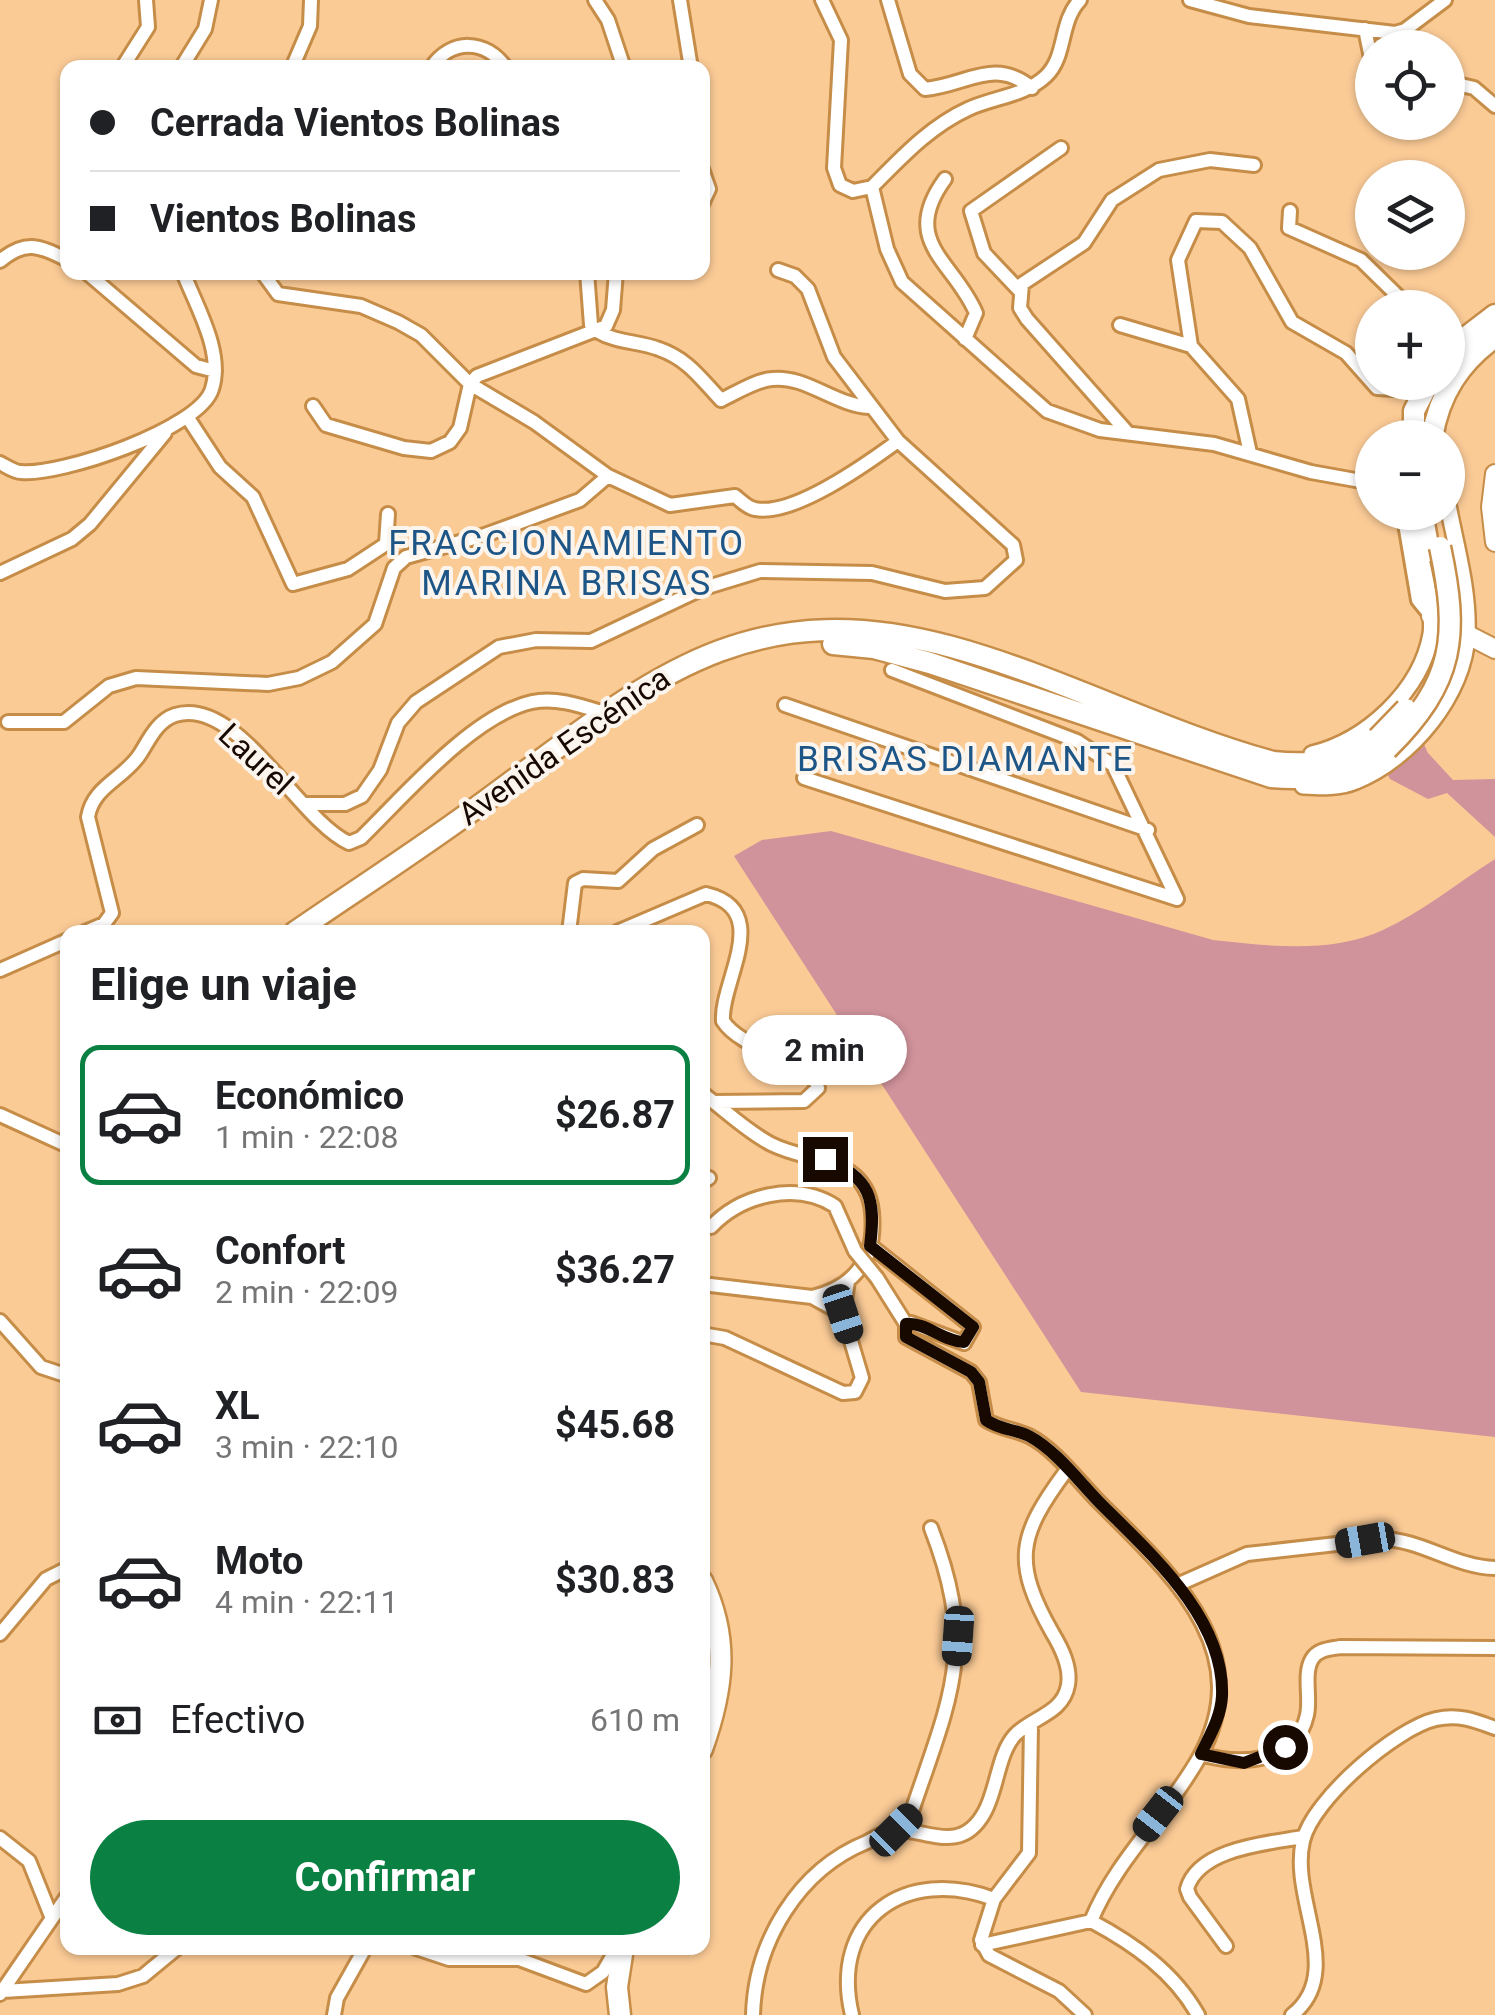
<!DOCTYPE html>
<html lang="es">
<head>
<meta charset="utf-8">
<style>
  body { margin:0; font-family:Roboto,sans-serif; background:#f6f6f6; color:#202124; height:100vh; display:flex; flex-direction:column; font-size:38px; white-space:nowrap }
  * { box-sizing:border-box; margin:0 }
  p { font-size:32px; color:#757577 }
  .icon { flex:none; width:55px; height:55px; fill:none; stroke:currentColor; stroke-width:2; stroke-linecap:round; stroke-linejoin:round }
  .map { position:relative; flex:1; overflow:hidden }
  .panel { position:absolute; left:60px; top:925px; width:650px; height:1030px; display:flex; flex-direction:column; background:#fff; border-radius:20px; box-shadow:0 2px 8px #0004 }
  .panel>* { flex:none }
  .banner { position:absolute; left:60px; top:60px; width:650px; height:220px; border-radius:20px; box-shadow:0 2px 8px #0004; display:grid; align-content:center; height:220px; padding:0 30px; background:#fff }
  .buttons { position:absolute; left:1355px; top:30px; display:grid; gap:20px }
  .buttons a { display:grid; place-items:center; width:110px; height:110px; border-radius:50%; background:#fff; box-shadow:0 2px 8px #0004; font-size:50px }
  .end { position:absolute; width:45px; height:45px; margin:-22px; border:12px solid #170800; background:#fff; box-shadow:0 0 0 5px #fff }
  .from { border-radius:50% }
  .bubble { position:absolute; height:70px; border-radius:35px; background:#fff; box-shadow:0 2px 8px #0004; font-size:32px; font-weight:700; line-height:70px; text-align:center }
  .car { position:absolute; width:30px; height:60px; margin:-30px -15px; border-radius:12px; box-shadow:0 0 8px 2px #0007; background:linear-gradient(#222 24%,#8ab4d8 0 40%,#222 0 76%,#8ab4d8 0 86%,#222 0) }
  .banner b { display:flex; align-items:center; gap:35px; height:95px; font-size:38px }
  .banner b+b { border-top:2px solid #e0e0e0 }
  .banner i { width:25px; height:25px; background:#202124 }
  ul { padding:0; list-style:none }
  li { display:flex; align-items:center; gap:30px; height:140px; margin:0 20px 15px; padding:0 10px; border:5px solid transparent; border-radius:20px }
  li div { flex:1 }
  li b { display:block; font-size:38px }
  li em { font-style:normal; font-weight:700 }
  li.on { border-color:#0b8043 }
  li>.icon { width:90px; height:90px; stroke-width:1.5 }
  h2 { padding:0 30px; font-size:45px; line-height:120px }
  .pay { display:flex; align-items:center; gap:25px; height:110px; padding:0 30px; font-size:38px }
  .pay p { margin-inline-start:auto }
  .cta { display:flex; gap:20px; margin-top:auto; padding:20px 30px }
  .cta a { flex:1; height:115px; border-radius:60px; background:#0b8043; color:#fff; font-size:40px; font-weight:700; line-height:115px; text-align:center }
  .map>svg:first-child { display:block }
  .green { fill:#d0929b }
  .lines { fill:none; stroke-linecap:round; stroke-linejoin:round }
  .minor-casing { stroke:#c68d49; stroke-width:18 }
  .tertiary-casing { stroke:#c68d49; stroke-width:20 }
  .secondary-casing { stroke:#c68d49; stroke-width:22 }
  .primary-casing { stroke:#c68d49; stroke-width:25 }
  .minor { stroke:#fff; stroke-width:12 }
  .tertiary { stroke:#fff; stroke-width:15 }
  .secondary { stroke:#fff; stroke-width:18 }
  .primary { stroke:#fff; stroke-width:20 }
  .minor-bridge-casing { stroke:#c68d49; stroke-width:18; stroke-linecap:butt }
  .primary-bridge-casing { stroke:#c68d49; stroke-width:25; stroke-linecap:butt }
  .minor-bridge { stroke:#fff; stroke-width:12 }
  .primary-bridge { stroke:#fff; stroke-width:20 }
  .route { stroke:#170800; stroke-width:12 }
  .labels { text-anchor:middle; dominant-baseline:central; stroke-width:8; stroke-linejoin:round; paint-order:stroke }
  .street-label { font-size:32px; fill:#170800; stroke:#fbf5ee }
  .neighbourhood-label { font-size:35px; letter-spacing:2.5px; fill:#1d5586; stroke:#fbf5ee }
</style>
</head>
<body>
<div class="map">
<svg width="1495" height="2015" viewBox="0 0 1495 2015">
  <rect width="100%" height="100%" fill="#fbcb96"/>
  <path class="green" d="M1416,727L1428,753L1453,780L1495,779V837L1447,793L1428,799L1390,779L1381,761Z
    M831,831L1213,940C1267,946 1332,954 1383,930C1422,912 1459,882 1495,859V1437L1081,1392L734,856L762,840Z"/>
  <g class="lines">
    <defs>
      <path id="minor" d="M595,0L608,20L624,68
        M680,0L690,62
        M822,0L841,40L834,168L840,185L853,191L872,187
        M888,0L910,74L925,89C967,85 994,57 1032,88
        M1190,0L1249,16L1395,33L1405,30L1445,0
        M1365,29L1372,63
        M122,68L148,27L146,0
        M181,68L205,29L211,0
        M292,68L310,26L311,0
        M431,68C451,38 486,39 506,68
        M1448,82L1474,88L1495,106
        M702,169L709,189L702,204
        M945,179C899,242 954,261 976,313L965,339
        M872,187L887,249L902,282L1047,411L1100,430L1214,444L1311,472L1372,483
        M872,187C901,158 929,127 968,109C994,97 1025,96 1046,76C1067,56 1059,22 1080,0
        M1290,211L1289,228L1361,260L1410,308
        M0,261C26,239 39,246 68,260
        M86,272L196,366L215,371
        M262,272L278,294L361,306L398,322L421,335L470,384L534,422L608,476L670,505L735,496C741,501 748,508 755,509C793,517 868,463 898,441
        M587,272L591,325L597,331
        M1020,291L984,253L971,211L1061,148
        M1120,325L1191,346
        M597,331C617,343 638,341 659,349C688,359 701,379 721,400C736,393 756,380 772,379C805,375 835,405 869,407
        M313,406L326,425L404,448L431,451L450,442L460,428L470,384L477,376L606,326L613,310L616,272
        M188,418L220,467L253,497L293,584L348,569L386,544L388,514
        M1127,432L1027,319L1020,308L1022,284L1084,243L1112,200L1159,170L1210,160L1254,165
        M1250,453L1238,399L1191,346L1178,260L1196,221L1222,222L1250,248L1292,322L1346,353L1377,388L1394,389L1400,382
        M0,463C6,466 14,472 21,472C60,476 200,429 212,389C224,352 196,306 183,272
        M1403,512L1418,600L1431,616
        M0,573L72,539L90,524L165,433
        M892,670L1077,741L1113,765L1177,899
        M785,705L1148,830
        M8,722H64L109,686L136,678L268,684L299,678L332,662L375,624L394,568L406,557L485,535L580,500L608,476
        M804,778L1177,899
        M303,804H345L362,796L380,770L398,723L416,702L499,647L536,640L591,641L701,589L760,571L872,573L945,591L985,588L1016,560L1013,545L898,441L834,357L808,289L795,276L778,270
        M85,932L104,924L112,913L88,817C93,786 124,779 140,754C149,740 157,721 175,715C237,695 298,820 349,843L361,838C404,796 473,715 532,702C555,697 579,705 601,712
        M569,932L575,883L583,879L618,881L653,849L697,825
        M617,932L706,894C774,910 720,982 723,1021C741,1050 814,1064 818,1088L804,1101L713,1102
        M0,970L68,940
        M702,1093C725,1110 746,1131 771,1144C810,1164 866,1155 872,1212C873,1224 873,1238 869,1250C860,1277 838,1291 812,1297L702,1284
        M0,1115L68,1146
        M702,1182L709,1178
        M711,1227C741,1195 796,1181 835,1206L855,1251
        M871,1246L973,1327L964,1343L911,1323L906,1324V1337L971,1372L979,1382L986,1420C1000,1429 1014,1429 1029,1436C1055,1449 1080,1483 1101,1504C1171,1574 1258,1650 1200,1756C1167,1815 1117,1858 1091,1921
        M877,1278L906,1324
        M812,1297L843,1314
        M0,1321L41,1367L68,1376
        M702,1334L725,1338L843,1393L855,1392L862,1378L843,1314L848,1281
        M1177,1585L1247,1554L1381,1539C1421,1539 1454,1567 1495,1568
        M0,1634L46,1579L68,1568
        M1031,1725L1029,1853L994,1899L981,1940L989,1955L1059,1991L1085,2015
        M1201,1754C1239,1766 1296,1764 1307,1715C1311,1698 1303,1674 1312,1659C1318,1649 1330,1649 1340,1647L1495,1648
        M895,1830L911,1814C950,1698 978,1649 931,1528
        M0,1838L29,1861L51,1916
        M982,1945L1091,1921C1134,1944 1174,1972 1198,2015
        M1226,1946L1190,1897L1187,1889C1198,1848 1269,1843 1303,1837
        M416,1948L449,1959H519L586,1984L603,1972L617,1948
        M3,1991L118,1984L143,1976L177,1948
        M0,1994L68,1895
        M334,2015L337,1998L365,1948
        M753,2015C755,1942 798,1870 867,1842C875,1838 886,1831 895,1830C924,1828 960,1856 984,1813C997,1791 998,1753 1015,1735C1032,1717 1063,1714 1068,1685C1071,1667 1062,1649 1053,1634C1012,1562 1018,1536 1066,1471
        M852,2015C829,1918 906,1866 994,1899
        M1292,2015C1346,1973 1289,1898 1303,1841C1312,1800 1396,1728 1436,1719C1458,1714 1474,1720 1495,1728"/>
      <path id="tertiary" d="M1312,754C1366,741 1421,691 1431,634C1435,608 1416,542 1411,512
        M1303,786C1321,787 1340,788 1356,781C1411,759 1465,694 1467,634C1469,591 1456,547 1448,505"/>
      <path id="secondary" d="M1495,474L1491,507L1495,542
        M1431,616L1495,649"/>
      <path id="primary" d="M1448,351L1495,315
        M1414,438V411L1429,382
        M1432,438C1439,394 1460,362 1495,337
        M1422,512L1429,551
        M833,644L874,648L930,663L1271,777C1315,781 1351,775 1387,749
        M295,932C359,888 425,846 488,799C644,685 743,590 952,647C1061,677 1163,732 1273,762C1313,766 1344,762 1378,738
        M702,1581C730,1639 723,1690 702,1749
        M620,2015L617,1987L623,1948"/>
    </defs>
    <use href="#minor" class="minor-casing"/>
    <use href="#tertiary" class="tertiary-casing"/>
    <use href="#secondary" class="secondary-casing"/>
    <use href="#primary" class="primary-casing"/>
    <use href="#minor" class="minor"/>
    <use href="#tertiary" class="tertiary"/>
    <use href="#secondary" class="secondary"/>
    <use href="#primary" class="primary"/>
    <defs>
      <path id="minor-bridge" d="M855,1251L877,1278"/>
      <path id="primary-bridge" d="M1378,738L1406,709
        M1387,749C1455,682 1459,636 1440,547"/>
    </defs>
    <use href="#minor-bridge" class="minor-bridge-casing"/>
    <use href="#primary-bridge" class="primary-bridge-casing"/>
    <use href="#minor-bridge" class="minor-bridge"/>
    <use href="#primary-bridge" class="primary-bridge"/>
  </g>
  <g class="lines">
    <path class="route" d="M825,1159C871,1177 876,1200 870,1246L973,1327L964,1342C942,1341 926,1322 906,1324V1337L971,1372L979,1382L986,1420C1000,1430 1015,1429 1029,1436C1056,1450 1081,1484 1102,1505C1151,1554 1225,1619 1222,1696C1221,1717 1210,1735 1201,1754L1244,1763L1285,1747"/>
  </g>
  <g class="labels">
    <g class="street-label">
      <text transform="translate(564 746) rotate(-35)">Avenida Escénica</text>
      <text transform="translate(256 759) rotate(43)">Laurel</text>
    </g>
    <g class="neighbourhood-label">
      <text x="567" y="543">FRACCIONAMIENTO<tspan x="567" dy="40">MARINA BRISAS</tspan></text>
      <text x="966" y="759">BRISAS DIAMANTE</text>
    </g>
  </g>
</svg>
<div class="buttons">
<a><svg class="icon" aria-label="locate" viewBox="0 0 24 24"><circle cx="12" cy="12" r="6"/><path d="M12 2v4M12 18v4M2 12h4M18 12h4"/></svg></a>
<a><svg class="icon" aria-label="layers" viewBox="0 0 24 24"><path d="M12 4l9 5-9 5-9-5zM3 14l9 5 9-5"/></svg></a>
<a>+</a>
<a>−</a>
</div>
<i class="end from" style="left:1285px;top:1747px"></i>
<i class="end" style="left:825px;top:1159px"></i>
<div class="bubble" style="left:742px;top:1015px;width:165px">2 min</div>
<i class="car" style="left:843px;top:1314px;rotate:162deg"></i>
<i class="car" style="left:1365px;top:1540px;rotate:260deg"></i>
<i class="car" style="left:958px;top:1636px;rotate:184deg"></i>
<i class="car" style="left:1158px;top:1814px;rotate:218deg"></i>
<i class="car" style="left:896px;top:1830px;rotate:45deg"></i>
<div class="banner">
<b><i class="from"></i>Cerrada Vientos Bolinas</b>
<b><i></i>Vientos Bolinas</b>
</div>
<section class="panel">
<h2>Elige un viaje</h2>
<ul>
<li class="on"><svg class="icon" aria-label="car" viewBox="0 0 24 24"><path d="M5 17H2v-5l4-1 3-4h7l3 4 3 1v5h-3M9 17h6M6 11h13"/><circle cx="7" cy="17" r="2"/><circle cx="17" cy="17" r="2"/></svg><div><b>Económico</b><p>1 min · 22:08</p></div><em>$26.87</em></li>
<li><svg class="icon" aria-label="car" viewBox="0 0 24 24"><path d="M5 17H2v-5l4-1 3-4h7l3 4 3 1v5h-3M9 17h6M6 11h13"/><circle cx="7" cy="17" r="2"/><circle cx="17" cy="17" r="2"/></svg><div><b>Confort</b><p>2 min · 22:09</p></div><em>$36.27</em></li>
<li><svg class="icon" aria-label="car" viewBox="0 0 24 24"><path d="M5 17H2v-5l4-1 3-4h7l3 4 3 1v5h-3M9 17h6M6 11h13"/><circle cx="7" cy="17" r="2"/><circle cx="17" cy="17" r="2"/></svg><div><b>XL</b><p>3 min · 22:10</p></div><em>$45.68</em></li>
<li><svg class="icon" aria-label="car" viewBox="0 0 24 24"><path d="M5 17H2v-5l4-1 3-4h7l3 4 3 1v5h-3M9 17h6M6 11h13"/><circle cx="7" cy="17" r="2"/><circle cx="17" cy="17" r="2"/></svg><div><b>Moto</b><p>4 min · 22:11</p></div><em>$30.83</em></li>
</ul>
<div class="pay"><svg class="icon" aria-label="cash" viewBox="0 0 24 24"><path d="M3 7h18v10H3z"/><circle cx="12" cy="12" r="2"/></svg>Efectivo<p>610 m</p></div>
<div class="cta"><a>Confirmar</a></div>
</section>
</div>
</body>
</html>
